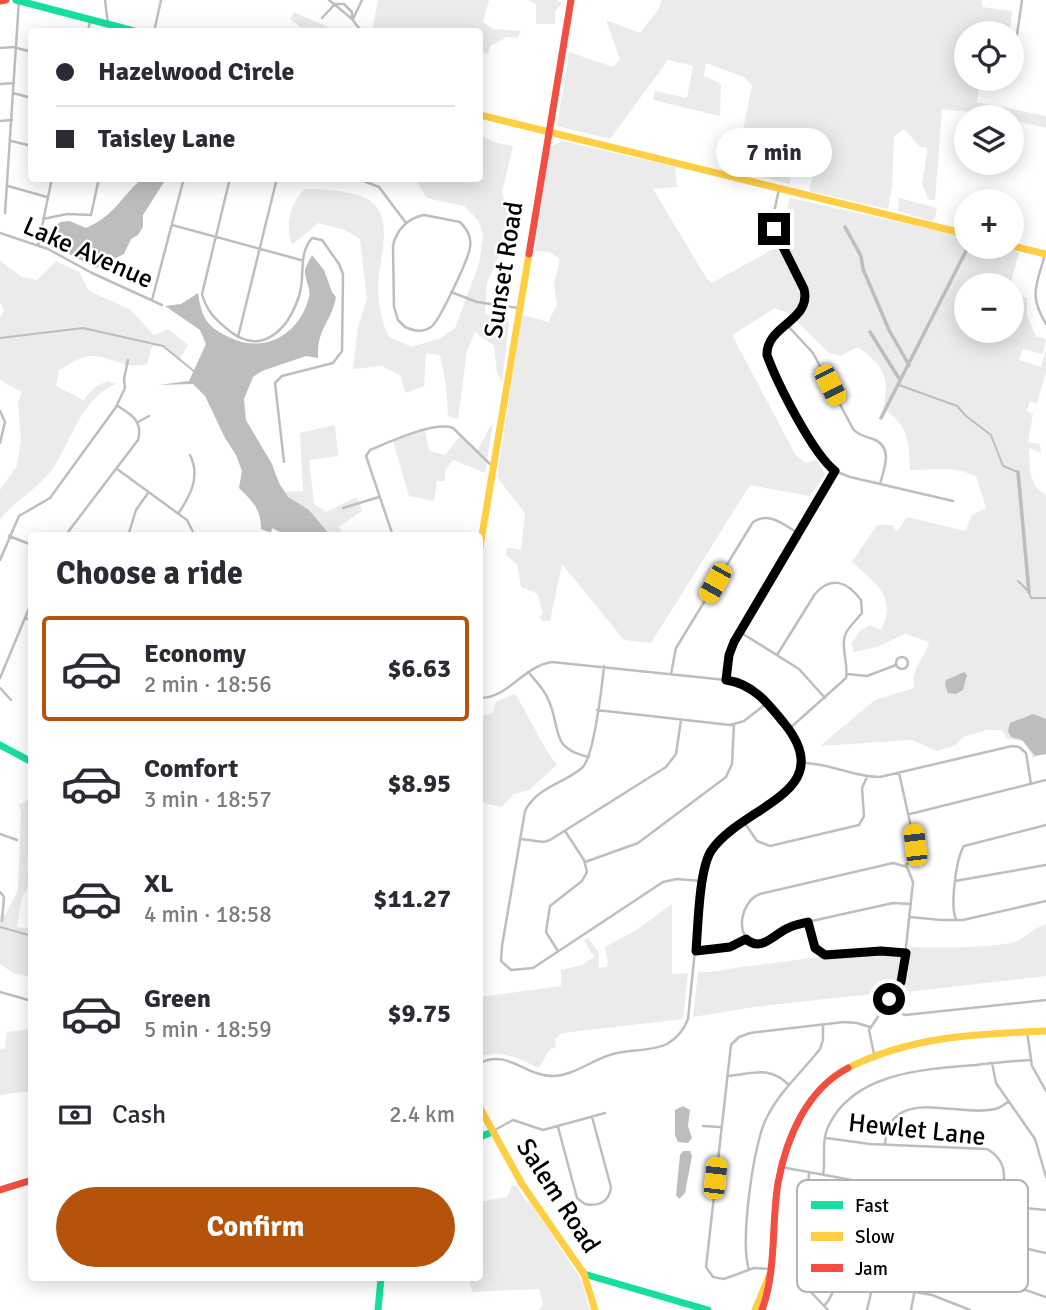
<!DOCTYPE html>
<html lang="en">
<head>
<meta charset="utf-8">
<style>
  body { margin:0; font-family:Signika,sans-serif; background:#f7f7f7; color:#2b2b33; height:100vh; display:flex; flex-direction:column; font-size:26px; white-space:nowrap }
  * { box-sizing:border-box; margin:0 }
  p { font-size:23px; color:#7c7c81 }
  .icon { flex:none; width:38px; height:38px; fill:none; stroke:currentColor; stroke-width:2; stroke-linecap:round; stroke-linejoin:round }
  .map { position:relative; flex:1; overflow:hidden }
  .panel { position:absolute; left:28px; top:532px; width:455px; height:749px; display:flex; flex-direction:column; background:#fff; border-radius:7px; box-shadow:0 4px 18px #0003 }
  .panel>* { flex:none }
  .top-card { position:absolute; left:28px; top:28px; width:455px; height:154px; border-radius:7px; box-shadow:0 4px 18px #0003; display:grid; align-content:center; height:154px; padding:0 28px; background:#fff }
  .controls { position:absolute; left:954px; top:21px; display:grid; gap:14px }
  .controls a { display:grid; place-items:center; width:70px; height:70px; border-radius:50%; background:#fff; box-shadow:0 4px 18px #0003; font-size:35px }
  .end { position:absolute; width:32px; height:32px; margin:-16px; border:9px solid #000; background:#fff; box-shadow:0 0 0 4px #fff }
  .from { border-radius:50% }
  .bubble { position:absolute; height:49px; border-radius:24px; background:#fff; box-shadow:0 4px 18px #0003; font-size:23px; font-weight:700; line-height:49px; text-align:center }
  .car { position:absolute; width:21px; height:42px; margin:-21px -10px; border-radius:9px; box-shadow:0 0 5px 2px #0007; background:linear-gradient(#f5c518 24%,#345 0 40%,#f5c518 0 76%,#345 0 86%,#f5c518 0) }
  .top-card b { display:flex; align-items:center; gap:24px; height:66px; font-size:26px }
  .top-card b+b { border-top:2px solid #e1e1e2 }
  .top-card i { width:18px; height:18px; background:#2b2b33 }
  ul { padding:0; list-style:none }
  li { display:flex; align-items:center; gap:21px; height:105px; margin:0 14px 10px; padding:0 14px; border:4px solid transparent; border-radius:7px }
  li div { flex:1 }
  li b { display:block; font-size:26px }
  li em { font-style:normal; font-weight:700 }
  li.active { border-color:#b45309 }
  li>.icon { width:63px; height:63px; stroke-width:1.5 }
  h2 { padding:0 28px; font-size:32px; line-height:84px }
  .pay { display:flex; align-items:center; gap:18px; height:77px; padding:0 28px; font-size:26px }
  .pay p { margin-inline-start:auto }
  .primary-button { display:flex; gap:14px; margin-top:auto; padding:14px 28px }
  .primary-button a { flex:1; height:80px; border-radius:42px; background:#b45309; color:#fff; font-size:28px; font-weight:700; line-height:80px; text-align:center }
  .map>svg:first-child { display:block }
  .green { fill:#ebebeb }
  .water { fill:#bdbdbd }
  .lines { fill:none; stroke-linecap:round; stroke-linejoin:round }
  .stream { stroke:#bdbdbd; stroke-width:2 }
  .canal { stroke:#bdbdbd; stroke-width:3.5 }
  .street { stroke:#bebebe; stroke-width:2.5 }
  .fast { stroke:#16e098; stroke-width:7 }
  .slow { stroke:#ffcf43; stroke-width:7 }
  .jam { stroke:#f24e42; stroke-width:7 }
  .route { stroke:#000; stroke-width:9 }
  .labels { text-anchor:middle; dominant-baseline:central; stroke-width:5; stroke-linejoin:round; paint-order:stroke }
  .street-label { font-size:26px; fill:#000; stroke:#fff }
  .key { fill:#fff; stroke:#b2b2b2; stroke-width:2 }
  .key-label { font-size:19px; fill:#000 }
</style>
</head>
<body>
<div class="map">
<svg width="1046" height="1310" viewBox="0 0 1046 1310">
  <rect width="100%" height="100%" fill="#fff"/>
  <path class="green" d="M378,0H489L483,22L493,29L521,31L517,38L507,37L490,46L488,54L480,52V32L372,31Z
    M528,0H556L562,3L555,12V24H536V4Z
    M662,0H982V7L1012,11L1010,33H966V79H980L977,102L1046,116V128L1012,120V117L942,109L935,200H929L922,184L927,153L926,147H920L905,130H902L894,137L892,187L888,209L809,191L818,154V136L808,130L800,132L791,156L790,184L735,170L752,85L744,77L706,63L704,76L721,84L720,116L653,100L655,91L687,98L693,66L668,60L610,139L557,126L569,52L613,67L620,59L606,20L640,33L659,9Z
    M294,12L337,31H300L303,29L290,19Z
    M480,134L493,142L513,146L502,192L508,214L500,253L487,283L485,314L509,322L502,382L497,372L494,346L475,332L467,351L458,419L448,416L446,385L440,355L426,353L424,386L405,393L401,376L382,366L353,369L358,327L367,299L360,239L345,230L318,223L292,245C285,226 290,204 304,189C322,189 363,190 376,206C392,227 379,261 378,285C378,303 381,321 389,337L412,347L441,338L455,328L479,264L483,235L478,220L464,206L426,198L416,179L480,178Z
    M562,141L675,167L677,187L653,189L707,279L712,283L790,240C781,227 786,213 790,198L966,237V247H1000L1019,252L1010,285H966V331H1012V295L1027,298V316L1036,336L1046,339L1043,354L1023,349L1019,360L1041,367L1046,350V371L1037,404L1030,401L1027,411L1033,414L1028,442L1040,444L1041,453L1029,448C1030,466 1028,487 1046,494V752L1033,758L1024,741L1007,739L1002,730H987L963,737L956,745L937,751L912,740L820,746L875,700L914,688C912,666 923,662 929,642L905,634L877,647L853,652L852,643L859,632L870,625L881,630C898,596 875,583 852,562L877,525H892L897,532L907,517L965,531L972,515L986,508L976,476C955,466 932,470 910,470C909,441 909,426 883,408C891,376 883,366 858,347L840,356L828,352L790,314L775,308L732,335L795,454L805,463L817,460L825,474L810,496L750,485L651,643L624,640L562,564L550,621H542L539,617L543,614L538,594L521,587L517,564L506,555L507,547L521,550L525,513L497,477L522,315L548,322L557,305L554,284L560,259L549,252L535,251L550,147Z
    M899,198L937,208L935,217L932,221L898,211Z
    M0,261L22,277L37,280L56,261L79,272L89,291L129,309L154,335L168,329L188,345L179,360L162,345L152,347L147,364C125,372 106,351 85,357C76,359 67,366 59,370L56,386L83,400L94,388L107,381L116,384C79,400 73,440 51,471C37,490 14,500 0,520V490L17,466L21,441L18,403L22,392L0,380V317L4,311L0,302Z
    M493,422L485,473L453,460L445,470V481H437L434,501L409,496L393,441L425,430L429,451L445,455L461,435L477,451Z
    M335,425L338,456L309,460L314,504L326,512L357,497L362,511L339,527L344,535H329L281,492L303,491L300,433Z
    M515,694C530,717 540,743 557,765L529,790L514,794L501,807L481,802L480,806V718L493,712L496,702Z
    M31,798C31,807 32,817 31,827C30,846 24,864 30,883L22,897L17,927L31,929V977L13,973L0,964V915H5L18,890L21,812L19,805Z
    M672,904V974L688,973L683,1019L562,1033L555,1039L556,1047L550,1049L539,1068C519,1059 502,1049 480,1057V997L561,986V970L582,965L594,957L584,940L588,938L599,953V968L606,967L608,962L605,947L638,929Z
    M1046,924V976L898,993L908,974L910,947C932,948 999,948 1017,941C1028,936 1033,928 1046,924Z
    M871,951L903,953L900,974L890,992L754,1007L693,1017L698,972C713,973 726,969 741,967C785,962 828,955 871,951Z
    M31,1029V1091L0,1095V1049L5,1048L7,1032Z
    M512,1186H516L528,1203L529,1201L581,1279L590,1310H538L543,1305L539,1289L472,1292L469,1278H480V1202L507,1197Z"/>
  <path class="water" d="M142,179H166L143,215V227L138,235L131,239L124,254L96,268L58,248L52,242L53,229L60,222L70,221L86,228C117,214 119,198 142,179Z
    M312,255L324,270L332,292L336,297C331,324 317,327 318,358L306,356L262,371L253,377L244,399L246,420L272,464L279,483L288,497L309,510L330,535H286L272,528L271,533L261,529C261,509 253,502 239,488L242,471L236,455L225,438L205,396L193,384L159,385L189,381L206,344L200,330L165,306L181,304L198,293C202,319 207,327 231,338C265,354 300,334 309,297C311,288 304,278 305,270C306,266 310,259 312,255Z
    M964,672L967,675L963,690L956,694L948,693L945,685L946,680Z
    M1033,714L1046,719V754L1035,756L1022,740L1011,737L1008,731L1010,723Z
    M683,1106L690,1110L688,1126L692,1138L688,1143L678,1142L675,1135V1110Z
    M683,1151H690L692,1156L685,1193L679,1199L676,1195L680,1155Z"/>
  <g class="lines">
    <path class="stream" d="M0,338L83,328L163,346L195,372
      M899,385L957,406L966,416L991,435L1003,466L1018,472
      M1018,581L1029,592L1031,598H1046
      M0,927L32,936"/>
    <path class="canal" d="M845,227L861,256L863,269L889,330L909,365
      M870,332L900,380
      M881,418L968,247
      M1018,472L1029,592"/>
    <path class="street" d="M105,0L108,24
      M329,0L352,19L362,32
      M322,18L335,4H344L352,12V19
      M353,19L362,0
      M88,32L90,20
      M154,32L161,0
      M0,48L13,47L32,52
      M1013,62L1022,0
      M0,84L14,83
      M13,93L32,98
      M0,121L12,120
      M11,141L32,146
      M230,178L202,294C206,310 215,319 227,329C261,358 288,330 299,296C306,276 297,256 312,238L322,240L339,264L343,274L342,351L333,363L282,376L275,383L284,462
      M356,178L379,187L406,223
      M8,186L47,197
      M779,189L772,222L773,229L804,289C811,321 766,325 767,355L815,450L826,464L835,471L850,477L953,501
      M5,213L19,0
      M424,215L460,222C467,229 472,237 470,247C469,258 439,322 431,327C422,333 414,331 405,327L398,320L394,307L393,246C396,230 408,218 424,215Z
      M43,219L67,214L91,215L99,178
      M172,225L301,260
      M0,233L48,249L92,273L162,305
      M38,246L52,178
      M1045,254C1037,285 1028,294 1046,324
      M451,292L477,302L519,308
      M152,300L184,178
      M787,325L813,353L853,429C859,436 865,436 873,439C894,447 884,469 880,484
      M238,337L277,178
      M0,411L5,422L0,443
      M138,422L149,416
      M117,469L187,520L195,536
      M343,508L379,497
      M178,514C190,496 201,477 190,455
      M9,536L32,545
      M65,536L138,440C143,421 132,415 118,406
      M128,536L136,510L148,493
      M393,536L366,456L370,450C389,442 434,421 453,428L493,467
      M426,536H435
      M0,560L19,516L50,498L116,407L125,388L124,379L128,360
      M25,618L32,620
      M740,632L799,669L825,698
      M777,655L815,594C831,575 848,582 861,600L862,613C857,619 851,625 847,631C839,645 849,663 846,678L789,729
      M896 663a6 6 0 1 1 12 0a6 6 0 1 1-12 0Z
      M604,666C602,686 594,757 582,768C563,784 537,787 525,811L502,946L501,961L511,970L533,968L663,882L677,879L702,881
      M528,672C535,680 544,689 548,699C562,728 548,748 589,757
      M671,674L676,648L753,522C769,511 784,525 798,533
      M847,674L867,676L896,665
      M0,678L32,601
      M726,680L729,655L735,639L835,471
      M0,688L11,700
      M480,698C509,698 523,666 552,662L726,680C735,682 744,684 752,689C761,695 768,704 775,712C793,732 815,758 793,784L726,836L708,857L702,881L688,1019C684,1030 677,1038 667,1044C651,1052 630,1049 613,1054C593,1059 574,1076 552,1076C526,1076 507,1049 480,1063
      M597,710L730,725L744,721L767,703
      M802,763C831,763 853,777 880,777L1012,746L1019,747L1026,753L1031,784
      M899,773L915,845
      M910,814L1046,780
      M744,822L757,841L770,846L859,825L864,816L862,788L867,777
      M0,834L17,840
      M520,839L544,842L550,840L666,767L676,754L681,720
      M585,862L638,843L726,777L732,764L734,724
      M905,866L912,859L915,849
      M955,881L1046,865
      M0,892L4,897L2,921
      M910,917L941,920H963L1046,901
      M956,919C950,907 956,858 964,846L1046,825
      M808,922L815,948L825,955L876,951L904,952
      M558,951L546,932L550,906L582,881L587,872L584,860L565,831
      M696,951L730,947L746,939
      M0,992L32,1001
      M884,1006L905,1015L1046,1000
      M1027,1032L1032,1066L1046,1091
      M874,1054L869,1030L899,986L903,975L913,882L907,867L893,863L760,894C740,901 733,940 758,945L798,924L893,903L911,904
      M992,1063L996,1083L1035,1139L1046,1177
      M727,1076C753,1074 769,1065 789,1085
      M703,1126L720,1127
      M558,1127L577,1198L585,1204C599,1207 609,1202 611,1187L592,1117
      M493,1131L513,1120L543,1130L605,1113
      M826,1138L870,1144L987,1149C1010,1162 1005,1182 999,1203
      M885,1144C889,1084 958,1118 995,1109C1000,1108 1005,1104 1009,1101
      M781,1167L852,1180L939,1184L1012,1207L1046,1210
      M809,1173L803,1276L807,1288L828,1310
      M823,1175C826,1159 821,1142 828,1127C853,1072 925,1069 976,1065C994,1063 1012,1061 1030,1060
      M917,1219C960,1219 1002,1246 1046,1253
      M916,1256L941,1261L1046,1297
      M771,1269L754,1268L724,1279L713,1277L706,1267L731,1045L739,1037L750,1033L844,1022L857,1023L870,1027
      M749,1270C740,1242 753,1143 767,1117C780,1091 802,1072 820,1049L823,1040V1026
      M915,1292L932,1295L970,1310
      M824,1306C848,1280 842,1215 844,1180
      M867,1310L879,1258L880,1182
      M911,1310L915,1289L918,1184"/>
    <path class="fast" d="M16,0L138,32
      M0,745L32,762
      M480,1137L492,1132
      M584,1274L708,1310
      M378,1310L381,1278"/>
    <path class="slow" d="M480,115L966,234
      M1012,246L1046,254
      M480,547L529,254
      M848,1068C911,1036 976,1034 1046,1031
      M480,1108L522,1184L584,1274L595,1310
      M755,1310L770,1274"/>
    <path class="jam" d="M0,1L6,0
      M529,254L571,0
      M0,1190L32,1180
      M762,1310C777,1268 771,1226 778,1183C786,1139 806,1090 848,1068"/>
  </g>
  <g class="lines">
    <path class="route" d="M774,229L804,289C812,321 766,325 767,355C777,383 813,454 835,471L734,642L729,655L726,680C753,684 767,702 784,723C841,793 742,805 711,851C699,870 698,927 696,951L730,947L746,939C761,952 772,936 786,929C793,925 800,924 808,922L815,948L825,955L881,951L906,953L901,982L889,999"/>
  </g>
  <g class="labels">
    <g class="street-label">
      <text transform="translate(88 253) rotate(24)">Lake Avenue</text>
      <text transform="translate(504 270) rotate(-81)">Sunset Road</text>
      <text transform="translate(917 1130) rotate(6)">Hewlet Lane</text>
      <text transform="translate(558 1196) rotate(57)">Salem Road</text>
    </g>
  </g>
  <rect x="797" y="1180" width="231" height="112" rx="10" class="key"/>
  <rect x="811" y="1201" width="32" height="8" fill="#16e098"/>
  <rect x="811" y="1232" width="32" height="9" fill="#ffcf43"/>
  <rect x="811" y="1264" width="32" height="8" fill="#f24e42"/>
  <g class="key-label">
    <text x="855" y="1212">Fast</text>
    <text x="855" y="1243">Slow</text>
    <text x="855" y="1275">Jam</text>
  </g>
</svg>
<div class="controls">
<a><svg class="icon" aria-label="locate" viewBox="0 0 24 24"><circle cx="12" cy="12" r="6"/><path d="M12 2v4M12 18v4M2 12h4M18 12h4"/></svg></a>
<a><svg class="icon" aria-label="layers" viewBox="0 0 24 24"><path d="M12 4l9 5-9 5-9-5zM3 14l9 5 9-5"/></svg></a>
<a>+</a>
<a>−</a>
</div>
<i class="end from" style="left:889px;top:999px"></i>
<i class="end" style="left:774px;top:229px"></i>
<div class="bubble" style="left:716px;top:128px;width:116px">7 min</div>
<i class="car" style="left:830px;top:385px;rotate:153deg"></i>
<i class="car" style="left:715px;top:583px;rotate:209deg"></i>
<i class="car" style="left:915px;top:845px;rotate:353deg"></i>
<i class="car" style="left:715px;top:1178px;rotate:6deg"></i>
<div class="top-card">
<b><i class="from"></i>Hazelwood Circle</b>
<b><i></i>Taisley Lane</b>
</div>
<section class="panel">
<h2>Choose a ride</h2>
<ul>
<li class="active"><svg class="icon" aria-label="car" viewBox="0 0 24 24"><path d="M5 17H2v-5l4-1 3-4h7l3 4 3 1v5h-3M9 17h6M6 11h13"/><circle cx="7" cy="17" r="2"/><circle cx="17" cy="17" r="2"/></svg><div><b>Economy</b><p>2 min · 18:56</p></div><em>$6.63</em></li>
<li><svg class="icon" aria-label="car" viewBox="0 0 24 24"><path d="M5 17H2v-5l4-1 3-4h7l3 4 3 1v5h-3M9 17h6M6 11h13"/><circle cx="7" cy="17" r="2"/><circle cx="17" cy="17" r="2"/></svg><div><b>Comfort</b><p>3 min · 18:57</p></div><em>$8.95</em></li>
<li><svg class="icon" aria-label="car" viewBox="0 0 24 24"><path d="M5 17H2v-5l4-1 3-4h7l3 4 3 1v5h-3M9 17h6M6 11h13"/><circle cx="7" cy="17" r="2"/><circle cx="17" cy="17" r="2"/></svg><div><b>XL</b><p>4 min · 18:58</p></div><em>$11.27</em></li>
<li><svg class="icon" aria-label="car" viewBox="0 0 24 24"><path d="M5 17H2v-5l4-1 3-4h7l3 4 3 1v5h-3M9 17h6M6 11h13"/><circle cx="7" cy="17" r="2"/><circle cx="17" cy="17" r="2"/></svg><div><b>Green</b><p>5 min · 18:59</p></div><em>$9.75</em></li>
</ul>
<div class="pay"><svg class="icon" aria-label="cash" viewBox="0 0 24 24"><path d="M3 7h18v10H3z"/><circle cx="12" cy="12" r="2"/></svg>Cash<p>2.4 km</p></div>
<div class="primary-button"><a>Confirm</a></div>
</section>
</div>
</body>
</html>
